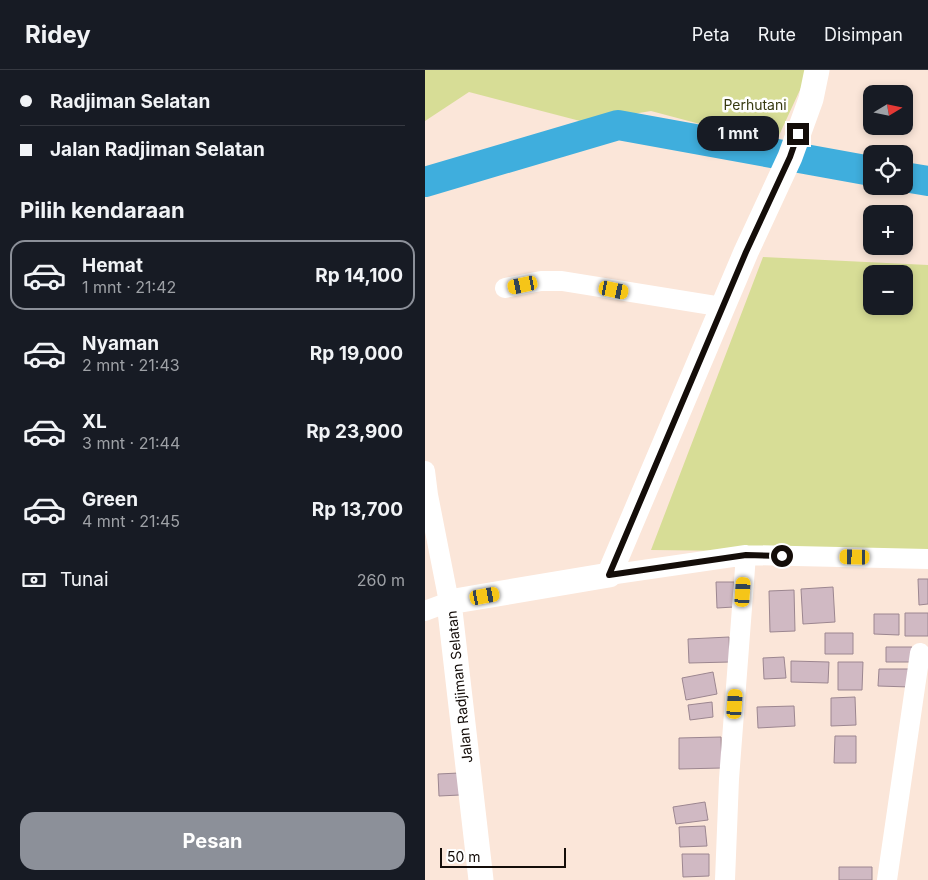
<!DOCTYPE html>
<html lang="id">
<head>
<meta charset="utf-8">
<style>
  body { margin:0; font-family:Inter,sans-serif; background:#20242c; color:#f1f3f6; height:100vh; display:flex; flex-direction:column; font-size:19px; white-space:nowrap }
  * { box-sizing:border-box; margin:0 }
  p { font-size:16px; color:#9ea1a6 }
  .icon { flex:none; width:28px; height:28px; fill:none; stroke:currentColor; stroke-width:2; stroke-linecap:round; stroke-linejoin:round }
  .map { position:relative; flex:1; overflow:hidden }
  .side { display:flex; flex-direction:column; background:#171b24; width:425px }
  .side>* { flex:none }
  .banner { display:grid; align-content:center; height:110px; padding:0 20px; background:#171b24 }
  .needle { width:32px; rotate:80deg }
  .tools { position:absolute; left:438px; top:15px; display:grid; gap:10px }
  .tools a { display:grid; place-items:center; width:50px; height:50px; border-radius:10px; background:#171b24; box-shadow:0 2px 8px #0003; font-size:25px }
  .scale { position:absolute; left:15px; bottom:12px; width:126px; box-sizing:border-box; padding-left:5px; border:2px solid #140d09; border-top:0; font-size:14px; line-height:18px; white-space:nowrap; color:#140d09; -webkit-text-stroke:4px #fff; paint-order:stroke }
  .end { position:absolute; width:22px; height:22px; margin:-11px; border:6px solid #140d09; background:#fff; box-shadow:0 0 0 2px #fff }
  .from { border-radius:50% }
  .bubble { position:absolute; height:35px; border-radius:15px; background:#171b24; box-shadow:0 2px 8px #0003; font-size:16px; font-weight:700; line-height:35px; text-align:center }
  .car { position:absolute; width:15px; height:30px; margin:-15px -8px; border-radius:6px; box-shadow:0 0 4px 1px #0007; background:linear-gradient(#f5c518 24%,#345 0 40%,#f5c518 0 76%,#345 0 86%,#f5c518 0) }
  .banner b { display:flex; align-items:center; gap:18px; height:48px; font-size:19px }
  .banner b+b { border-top:1px solid #363941 }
  .banner i { width:12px; height:12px; background:#f1f3f6 }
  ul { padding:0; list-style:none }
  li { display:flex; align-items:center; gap:15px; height:70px; margin:0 10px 8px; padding:0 10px; border:2px solid transparent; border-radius:15px }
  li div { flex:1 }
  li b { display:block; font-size:19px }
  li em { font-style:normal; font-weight:700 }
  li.on { border-color:#8c9099 }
  li>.icon { width:45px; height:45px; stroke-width:1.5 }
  h2 { padding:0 20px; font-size:22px; line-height:60px }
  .pay { display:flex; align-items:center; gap:12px; height:55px; padding:0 20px; font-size:19px }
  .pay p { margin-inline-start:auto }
  .primary-button { display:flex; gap:10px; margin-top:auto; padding:10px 20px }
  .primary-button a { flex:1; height:58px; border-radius:15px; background:#8c9099; color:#fff; font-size:20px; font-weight:700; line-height:58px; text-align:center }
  header { display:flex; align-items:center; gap:30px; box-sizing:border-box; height:70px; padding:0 25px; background:#171b24; border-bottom:1px solid #363941 }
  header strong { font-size:24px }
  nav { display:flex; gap:28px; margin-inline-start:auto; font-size:18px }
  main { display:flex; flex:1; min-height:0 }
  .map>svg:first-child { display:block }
  .green { fill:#d7dd96; fill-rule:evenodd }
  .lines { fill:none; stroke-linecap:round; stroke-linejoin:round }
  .river { stroke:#3faedd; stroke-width:30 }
  .building { fill:#d0b9c3; stroke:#9c8690 }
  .minor { stroke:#fff; stroke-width:20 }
  .tertiary { stroke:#fff; stroke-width:25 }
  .route { stroke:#140d09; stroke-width:6 }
  .labels { text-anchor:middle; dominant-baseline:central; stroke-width:5; stroke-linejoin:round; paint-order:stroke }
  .park-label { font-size:14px; fill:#373a11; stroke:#fff }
  .street-label { font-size:14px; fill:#140d09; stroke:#fff }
</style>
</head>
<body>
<header>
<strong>Ridey</strong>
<nav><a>Peta</a><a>Rute</a><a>Disimpan</a></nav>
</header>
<main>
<section class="side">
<div class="banner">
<b><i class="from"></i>Radjiman Selatan</b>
<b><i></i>Jalan Radjiman Selatan</b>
</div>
<h2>Pilih kendaraan</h2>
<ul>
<li class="on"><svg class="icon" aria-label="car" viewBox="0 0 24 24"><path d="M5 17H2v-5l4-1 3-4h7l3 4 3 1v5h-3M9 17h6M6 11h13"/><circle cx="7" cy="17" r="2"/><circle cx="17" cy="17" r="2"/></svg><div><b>Hemat</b><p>1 mnt · 21:42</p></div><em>Rp 14,100</em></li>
<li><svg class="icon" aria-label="car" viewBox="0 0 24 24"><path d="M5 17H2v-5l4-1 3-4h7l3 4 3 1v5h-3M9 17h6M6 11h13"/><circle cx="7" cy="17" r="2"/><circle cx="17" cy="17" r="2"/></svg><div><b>Nyaman</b><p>2 mnt · 21:43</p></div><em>Rp 19,000</em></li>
<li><svg class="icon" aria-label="car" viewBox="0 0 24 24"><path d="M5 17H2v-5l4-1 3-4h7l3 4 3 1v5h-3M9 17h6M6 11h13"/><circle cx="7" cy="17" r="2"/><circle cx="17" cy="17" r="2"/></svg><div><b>XL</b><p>3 mnt · 21:44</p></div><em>Rp 23,900</em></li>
<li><svg class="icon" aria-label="car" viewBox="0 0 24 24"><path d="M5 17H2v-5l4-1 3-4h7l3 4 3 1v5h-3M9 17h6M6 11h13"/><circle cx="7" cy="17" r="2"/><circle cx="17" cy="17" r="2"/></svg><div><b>Green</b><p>4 mnt · 21:45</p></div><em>Rp 13,700</em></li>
</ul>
<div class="pay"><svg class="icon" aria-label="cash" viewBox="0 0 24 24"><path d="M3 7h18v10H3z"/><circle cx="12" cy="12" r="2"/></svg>Tunai<p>260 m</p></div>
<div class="primary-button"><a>Pesan</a></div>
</section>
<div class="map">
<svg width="503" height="810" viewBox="0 0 503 810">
  <rect width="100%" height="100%" fill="#fbe6d9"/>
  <path class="green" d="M0,0H381L380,9L350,74L226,41L159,52L44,22L0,51Z
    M338,187L503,195V483L226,480ZM446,204H479V236H446Z"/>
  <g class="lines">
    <path class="river" d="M479,107L503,111
      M0,112L193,55L446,101"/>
  </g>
  <path class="building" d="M493,509H503V534L494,535Z
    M291,512H309V537L292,538Z
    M408,517L410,552L378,554L376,519Z
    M369,520L370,561L345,562L344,521Z
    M480,543H503V566H480Z
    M449,544H474V565L449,564Z
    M400,563H428V584H400Z
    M304,567L305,592L264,593L263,569Z
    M461,577H487V592H461Z
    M359,587L361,608L339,609L338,588Z
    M366,591L404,592L403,613L366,612Z
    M413,592H438L437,620H413Z
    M454,599H485V617L453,616Z
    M288,602L292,624L261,630L257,608Z
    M430,627L431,655L406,656V628Z
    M287,632L288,647L265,650L263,635Z
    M369,636L370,656L333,658L332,637Z
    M410,666H431V693H409Z
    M296,667L297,698L254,699V668Z
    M34,703L35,725L14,726L13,704Z
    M280,732L283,750L251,754L248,737Z
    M280,756L282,776L255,777L254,757Z
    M257,784H284V806L258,807Z
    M414,797H447V810H414Z"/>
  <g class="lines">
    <path class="minor" d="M80,218L116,211H137L298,237
      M0,401L3,425L24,532L0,541
      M184,505L321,485L503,489
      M300,810L304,709L321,485
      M462,810L495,583"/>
    <path class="tertiary" d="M56,810L24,532L184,505L321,182L365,87L386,29L392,0"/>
  </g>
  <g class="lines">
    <path class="route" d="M357,486L321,485L184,505L321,182L365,87L373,64"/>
  </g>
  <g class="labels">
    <g class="park-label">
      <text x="330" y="34">Perhutani</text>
    </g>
    <g class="street-label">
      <text transform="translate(34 617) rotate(-96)">Jalan Radjiman Selatan</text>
    </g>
  </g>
</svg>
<div class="tools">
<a><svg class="needle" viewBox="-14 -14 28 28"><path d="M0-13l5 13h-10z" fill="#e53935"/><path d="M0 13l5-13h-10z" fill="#9ea1a6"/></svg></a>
<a><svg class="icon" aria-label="locate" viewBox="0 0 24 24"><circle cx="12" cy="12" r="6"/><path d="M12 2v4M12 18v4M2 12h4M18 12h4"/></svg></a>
<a>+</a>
<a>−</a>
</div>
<div class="scale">50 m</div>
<i class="end from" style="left:357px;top:486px"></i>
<i class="end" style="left:373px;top:64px"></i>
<div class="bubble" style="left:272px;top:46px;width:82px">1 mnt</div>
<i class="car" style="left:98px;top:215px;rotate:258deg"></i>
<i class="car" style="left:189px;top:220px;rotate:102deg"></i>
<i class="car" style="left:430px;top:487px;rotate:271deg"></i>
<i class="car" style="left:318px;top:522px;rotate:4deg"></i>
<i class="car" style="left:60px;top:526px;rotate:80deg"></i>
<i class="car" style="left:310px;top:634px;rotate:4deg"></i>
</div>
</main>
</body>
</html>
